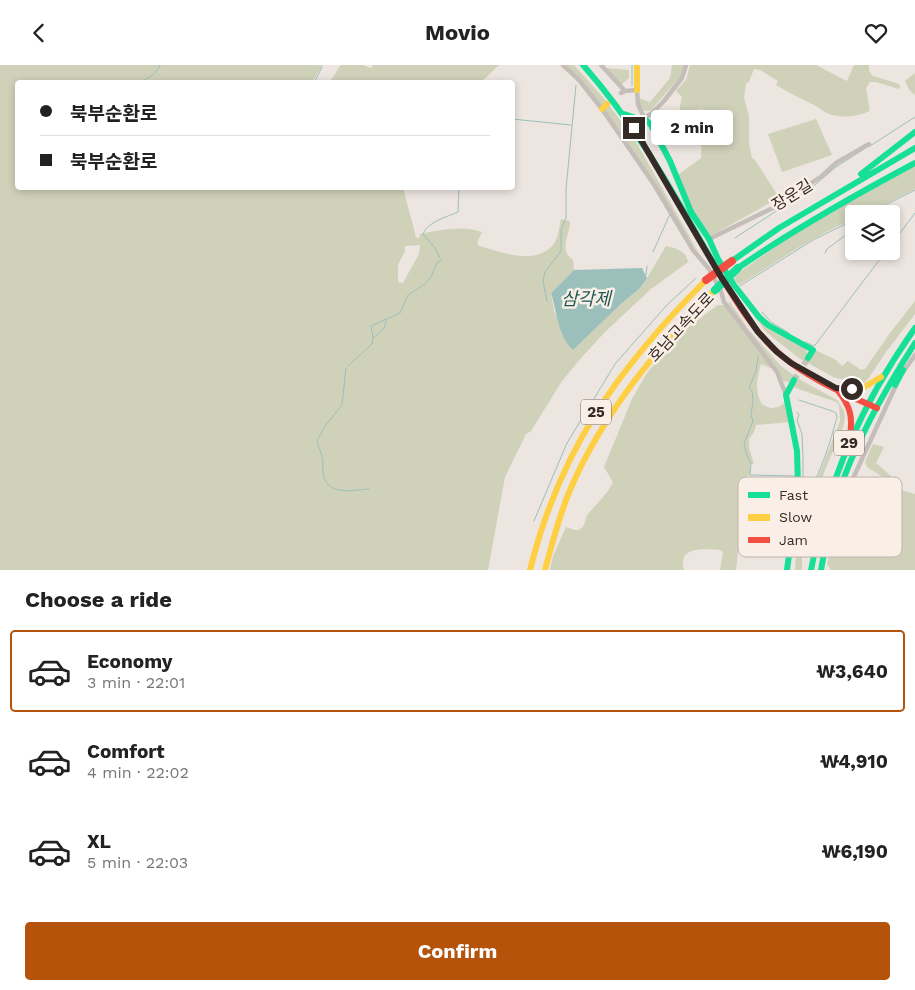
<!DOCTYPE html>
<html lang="en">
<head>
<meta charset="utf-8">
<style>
  body { margin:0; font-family:"Work Sans","Noto Sans KR",sans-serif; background:#f2f2f2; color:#222; height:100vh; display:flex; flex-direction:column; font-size:19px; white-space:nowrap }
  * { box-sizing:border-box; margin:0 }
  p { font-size:16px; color:#767676 }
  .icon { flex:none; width:28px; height:28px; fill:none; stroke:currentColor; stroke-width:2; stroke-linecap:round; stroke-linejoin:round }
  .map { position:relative; height:505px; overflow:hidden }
  .side { display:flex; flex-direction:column; background:#fff; flex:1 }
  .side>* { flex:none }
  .banner { position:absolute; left:15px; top:15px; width:500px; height:110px; border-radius:5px; box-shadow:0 2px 8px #0003; display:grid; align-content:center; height:110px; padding:0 25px; background:#fff }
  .fabs { position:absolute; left:845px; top:140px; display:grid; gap:10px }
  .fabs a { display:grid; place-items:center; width:55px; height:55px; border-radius:5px; background:#fff; box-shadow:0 2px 8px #0003; font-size:25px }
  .end { position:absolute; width:22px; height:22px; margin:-11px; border:6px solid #362a27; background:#fff; box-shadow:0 0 0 2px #fff }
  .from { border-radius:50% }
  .bubble { position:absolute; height:35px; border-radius:5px; background:#fff; box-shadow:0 2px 8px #0003; font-size:16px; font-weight:700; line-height:35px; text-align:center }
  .banner b { display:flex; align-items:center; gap:18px; height:48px; font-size:19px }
  .banner b+b { border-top:1px solid #e0e0e0 }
  .banner i { width:12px; height:12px; background:#222 }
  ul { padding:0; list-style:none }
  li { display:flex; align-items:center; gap:15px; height:82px; margin:0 10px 8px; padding:0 15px; border:2px solid transparent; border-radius:5px }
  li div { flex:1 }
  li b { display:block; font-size:19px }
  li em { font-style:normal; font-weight:700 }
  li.current { border-color:#b45309 }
  li>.icon { width:45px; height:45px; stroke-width:1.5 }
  h2 { padding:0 25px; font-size:22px; line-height:60px }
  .primary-button { display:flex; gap:10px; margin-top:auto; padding:10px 25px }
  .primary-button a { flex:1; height:58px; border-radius:5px; background:#b45309; color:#fff; font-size:20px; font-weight:700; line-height:58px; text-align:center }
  header { display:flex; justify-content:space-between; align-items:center; height:65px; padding:0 25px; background:#fff; font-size:22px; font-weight:700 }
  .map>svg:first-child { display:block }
  .green { fill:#cfd1b9; fill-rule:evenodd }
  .water { fill:#9bc0bc }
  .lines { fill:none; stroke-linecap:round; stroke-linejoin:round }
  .stream { stroke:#9bc0bc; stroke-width:1 }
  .secondary-tunnel { stroke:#c8c0bb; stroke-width:6; stroke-dasharray:6 3; stroke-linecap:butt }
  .street { stroke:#c5bdb8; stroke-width:4.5 }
  .fast { stroke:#16e098; stroke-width:6 }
  .slow { stroke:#ffcf43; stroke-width:6 }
  .jam { stroke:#f24e42; stroke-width:6 }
  .fast-bridge { stroke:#16e098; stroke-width:8 }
  .jam-bridge { stroke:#f24e42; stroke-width:8 }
  .route { stroke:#362a27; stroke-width:6 }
  .labels { text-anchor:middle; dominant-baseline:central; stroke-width:5; stroke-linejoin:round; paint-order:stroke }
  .shield { fill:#faefe6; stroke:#716560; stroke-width:1 }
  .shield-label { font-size:15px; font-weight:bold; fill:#362a27 }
  .street-label { font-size:16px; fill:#362a27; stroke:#faefe6 }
  .water-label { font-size:18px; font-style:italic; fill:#1c5856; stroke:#faefe6 }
  .key { fill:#faefe6; stroke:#bfb4ad; stroke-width:1 }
  .key-label { font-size:14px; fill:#362a27 }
</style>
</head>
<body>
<header><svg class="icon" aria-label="back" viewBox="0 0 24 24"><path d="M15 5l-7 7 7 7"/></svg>Movio<svg class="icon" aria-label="heart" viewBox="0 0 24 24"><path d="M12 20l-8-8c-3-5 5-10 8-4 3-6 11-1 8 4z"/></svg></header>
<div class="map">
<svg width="915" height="505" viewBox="0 0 915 505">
  <rect width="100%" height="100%" fill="#ece5e0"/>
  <path class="green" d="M0,0H323L312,17L18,18V122L403,123L416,172L419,174L420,169C441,165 461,160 482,167L477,178L479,181C502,187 534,201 553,180C559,173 559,162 561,154L570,156C570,170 558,185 573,195L574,205L551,228L554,246L573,285L622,238L640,223L647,213L666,181C676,183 686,186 688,197L651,224L605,267L582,292L562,316L531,366L526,369L505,412L488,505H0ZM420,180L419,189L403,218L398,217V200L405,186V181Z
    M341,0H363L371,3L373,0H499L481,17H328C335,13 335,6 341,0Z
    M566,0H574L607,37L603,40L600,39Z
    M672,0H684L680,12L651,45L644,46L640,39L639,33L650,37L670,13Z
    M690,0H816L847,16L854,0H869V6L873,11L899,19L900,22L899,24L876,17H870L866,23L870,46C856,52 842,54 827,48C823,47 819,42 814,40C801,34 788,27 776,20L778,16L760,5L754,4L749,17L746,18L744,33L749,51V79L752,93L755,95L778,131L777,134L712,170L708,169L693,145L678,110L701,93L702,71L715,70L724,72V65L722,62L709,59L708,51L705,45L700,44L696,47L693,54L679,53V47L682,32L676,26L686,15Z
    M605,3L629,5V13L621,20Z
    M915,8V30L910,26L905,16Z
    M609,40L636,77L700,190L606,47L605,44Z
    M816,54L832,90L782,107L768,69Z
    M915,102V124L865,149H854V154C813,171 777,197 739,220L734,214L737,209C793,168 853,133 915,102Z
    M915,236V249L886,287L868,314L864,318L859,319L833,312L799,293L766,267L748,243L806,284L807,289L815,285L836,295L842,301L848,296L861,305L865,304L890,268Z
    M730,237L749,265L780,300L797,313L837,335L844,346L845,352L843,362L823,410L814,439L810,466L802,487V505H795L796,489L804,463L810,428L817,415L840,356L839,340L836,337L793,322V313L789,317L782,316L728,238Z
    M718,240H725L773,304L761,299C757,313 754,326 762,339C770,345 779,344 785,337L790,357L756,360L754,367L749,374V383L754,399H750V410L746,411L736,505H720L723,487L720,485C704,484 677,481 684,505H550L553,491L566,462C570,463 574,466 578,465C586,463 584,454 588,449C597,438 607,430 613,417L604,402L632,334L647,308L680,268Z
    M873,379L884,382L876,398L900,419V424L889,416L867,402L865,397Z
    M901,425L915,429V505H831L827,499L837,461L845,436L866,442L893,437L898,432Z"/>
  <path class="water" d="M642,203L647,213L640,223L622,238L573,285C558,271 557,247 551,228L574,205Z"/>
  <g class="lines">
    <path class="stream" d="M632,0V21
      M138,18C147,15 157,8 160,0
      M314,18L322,2
      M512,54L571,60
      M870,81L915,52
      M867,149L915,125
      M735,173L810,124L836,102L864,84
      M891,180L915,148
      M653,187L670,149
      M825,188L827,184L854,164
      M440,193L435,183L423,169C427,157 447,152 458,147L459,122
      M646,210L647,201
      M740,221L813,175L854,155
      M547,236L543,216L545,207L561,186V165L566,153V124L576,20
      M762,247L771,257L789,268
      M374,272C381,267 386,264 386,254
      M805,277L814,281L816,279L886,186
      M758,292L756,306L749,323L752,326L753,336L751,350L753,356L744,379L747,391L751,398L750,410L795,411
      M348,301L372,279L373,272L371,261L400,248L408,230L425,219L431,212L437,198L441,195
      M346,303L342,340L325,361L317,376C318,382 321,386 322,392C324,397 322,403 323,408C327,432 352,425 369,424
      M797,347L799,350L797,355L802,369L803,392V424L809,427C822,404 830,378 837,352L836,348L832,346L799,335
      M534,456L567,378L615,299L666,241L696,213"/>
    <path class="secondary-tunnel" d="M794,315L808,293"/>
    <path class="street" d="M563,0L579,15L602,44L655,121L693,185L709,204L721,226L724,237L777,307L786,330
      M601,0L625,26
      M621,28L625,26L637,25L638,39L644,53L651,49L664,36L682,13L686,0
      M709,174L777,141L822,111L836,98L869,79
      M903,307L915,290
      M828,482L844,433L897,318"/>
    <path class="fast" d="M583,0C640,64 679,139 722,213
      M624,49L636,53H644L643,76
      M644,53L651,60L670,96L691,147L709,174L718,194L734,220L759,252L768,260L813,285L808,293
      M861,109L915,67
      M732,196L779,163L915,83
      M738,203C796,163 853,131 915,98
      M895,320L903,305
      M787,505L798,422L797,386L786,330L794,315
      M811,505C828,415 862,338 915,263
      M821,505C825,483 829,460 835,438C853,381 883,328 915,278"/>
    <path class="slow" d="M637,0V25
      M602,44L607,39
      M840,323L861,324L881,312
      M530,505C560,384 619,302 706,215
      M545,505C552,478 559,451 570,425C603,348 656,284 715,225"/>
    <path class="jam" d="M722,213C737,238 753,264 774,284C803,311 842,328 877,343
      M838,326C850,341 853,351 850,370"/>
    <path class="fast-bridge" d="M715,225L738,203"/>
    <path class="jam-bridge" d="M706,215L732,196"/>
  </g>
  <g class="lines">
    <path class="route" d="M634,63L721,212L758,267L777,287L791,298L836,323L852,324"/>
  </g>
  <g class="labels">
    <g class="shield">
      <rect x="581" y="334.5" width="30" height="25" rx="4"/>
      <rect x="834" y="365.5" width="30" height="25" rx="4"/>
    </g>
    <g class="shield-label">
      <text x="596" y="347">25</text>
      <text x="849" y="378">29</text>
    </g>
    <g class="street-label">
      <text transform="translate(792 130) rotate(-32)">장운길</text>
      <text transform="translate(681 262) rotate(-47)">호남고속도로</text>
    </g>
    <g class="water-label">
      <text x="586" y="233">삼각제</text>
    </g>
  </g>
  <rect x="738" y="412" width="164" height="80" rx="8" class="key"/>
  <rect x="748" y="427" width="22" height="6" fill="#16e098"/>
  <rect x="748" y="449" width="22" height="7" fill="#ffcf43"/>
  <rect x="748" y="472" width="22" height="6" fill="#f24e42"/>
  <g class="key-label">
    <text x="779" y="435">Fast</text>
    <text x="779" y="457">Slow</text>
    <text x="779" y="480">Jam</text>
  </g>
</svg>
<div class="fabs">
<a><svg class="icon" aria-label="layers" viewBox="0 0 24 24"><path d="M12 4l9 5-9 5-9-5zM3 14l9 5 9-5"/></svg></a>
</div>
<i class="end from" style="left:852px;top:324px"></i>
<i class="end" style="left:634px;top:63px"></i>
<div class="bubble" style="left:651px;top:45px;width:82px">2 min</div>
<div class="banner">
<b><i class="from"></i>북부순환로</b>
<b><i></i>북부순환로</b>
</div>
</div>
<section class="side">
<h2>Choose a ride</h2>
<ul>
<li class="current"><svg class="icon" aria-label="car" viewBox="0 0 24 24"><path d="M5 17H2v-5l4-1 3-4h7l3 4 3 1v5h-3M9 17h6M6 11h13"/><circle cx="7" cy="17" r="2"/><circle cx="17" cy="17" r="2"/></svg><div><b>Economy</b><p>3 min · 22:01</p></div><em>₩3,640</em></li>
<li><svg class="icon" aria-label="car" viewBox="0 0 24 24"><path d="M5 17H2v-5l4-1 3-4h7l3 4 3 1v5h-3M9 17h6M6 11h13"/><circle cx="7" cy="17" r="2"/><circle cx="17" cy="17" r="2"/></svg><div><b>Comfort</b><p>4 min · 22:02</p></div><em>₩4,910</em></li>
<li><svg class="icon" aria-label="car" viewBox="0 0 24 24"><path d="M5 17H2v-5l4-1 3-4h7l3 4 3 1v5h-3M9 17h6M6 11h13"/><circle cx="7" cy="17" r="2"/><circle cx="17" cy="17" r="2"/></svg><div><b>XL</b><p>5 min · 22:03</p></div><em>₩6,190</em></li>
</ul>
<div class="primary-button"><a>Confirm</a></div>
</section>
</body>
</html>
